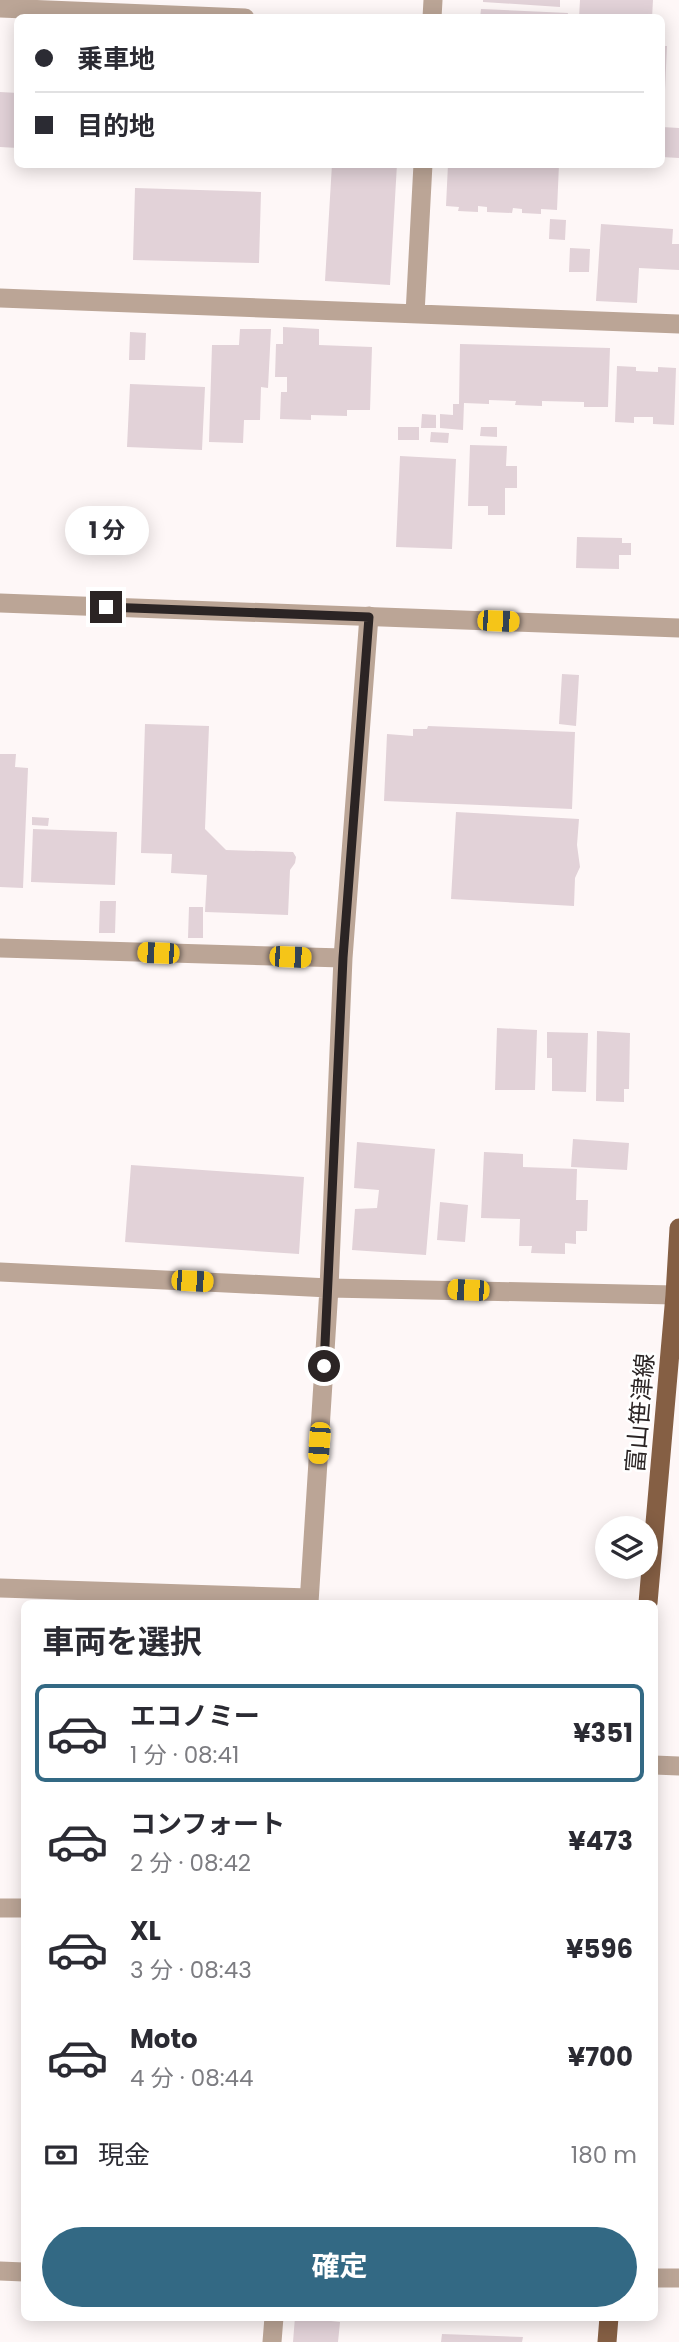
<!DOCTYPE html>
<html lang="ja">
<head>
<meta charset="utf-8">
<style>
  body { margin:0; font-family:Poppins,"Noto Sans JP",sans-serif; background:#f7f7f7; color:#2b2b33; height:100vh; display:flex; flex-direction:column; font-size:26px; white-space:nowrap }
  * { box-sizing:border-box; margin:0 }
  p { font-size:23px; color:#7c7c81 }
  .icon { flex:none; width:38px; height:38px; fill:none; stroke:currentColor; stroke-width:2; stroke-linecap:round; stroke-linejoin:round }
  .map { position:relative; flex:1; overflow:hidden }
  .details { position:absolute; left:21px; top:1600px; width:637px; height:721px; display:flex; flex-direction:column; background:#fff; border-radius:10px; box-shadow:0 4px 18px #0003 }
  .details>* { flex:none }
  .top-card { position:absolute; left:14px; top:14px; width:651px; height:154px; border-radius:10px; box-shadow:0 4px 18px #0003; display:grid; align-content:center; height:154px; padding:0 21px; background:#fff }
  .buttons { position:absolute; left:595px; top:1516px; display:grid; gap:14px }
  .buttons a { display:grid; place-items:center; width:63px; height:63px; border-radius:50%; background:#fff; box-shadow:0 4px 18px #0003; font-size:35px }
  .end { position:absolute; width:32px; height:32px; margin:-16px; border:9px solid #2b2424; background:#fff; box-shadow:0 0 0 4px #fff }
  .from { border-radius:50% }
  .bubble { position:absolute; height:49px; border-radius:24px; background:#fff; box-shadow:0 4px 18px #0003; font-size:23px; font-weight:700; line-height:49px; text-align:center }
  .car { position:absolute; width:21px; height:42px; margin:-21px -10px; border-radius:9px; box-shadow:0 0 5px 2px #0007; background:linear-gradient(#f5c518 24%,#345 0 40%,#f5c518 0 76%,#345 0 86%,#f5c518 0) }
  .top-card b { display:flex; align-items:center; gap:24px; height:66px; font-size:26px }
  .top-card b+b { border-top:2px solid #e1e1e2 }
  .top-card i { width:18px; height:18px; background:#2b2b33 }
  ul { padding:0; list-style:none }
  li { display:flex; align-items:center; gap:21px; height:98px; margin:0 14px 10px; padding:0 7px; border:4px solid transparent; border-radius:10px }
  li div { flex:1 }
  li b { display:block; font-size:26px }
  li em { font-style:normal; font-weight:700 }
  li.on { border-color:#336984 }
  li>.icon { width:63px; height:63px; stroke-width:1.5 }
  h2 { padding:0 21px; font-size:32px; line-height:84px }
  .pay { display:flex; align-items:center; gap:18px; height:77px; padding:0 21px; font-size:26px }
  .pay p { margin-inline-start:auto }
  .button { display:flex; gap:14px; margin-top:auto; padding:14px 21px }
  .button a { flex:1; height:80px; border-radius:42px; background:#336984; color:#fff; font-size:28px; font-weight:700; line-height:80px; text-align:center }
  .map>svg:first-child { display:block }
  .building { fill:#e2d2d8 }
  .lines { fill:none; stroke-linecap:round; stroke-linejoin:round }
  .minor { stroke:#bba596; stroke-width:19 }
  .tertiary { stroke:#bba596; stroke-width:19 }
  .primary { stroke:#855f44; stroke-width:19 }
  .route { stroke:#2b2424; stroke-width:9 }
  .labels { text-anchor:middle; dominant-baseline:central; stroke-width:5; stroke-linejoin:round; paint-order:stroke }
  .street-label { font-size:24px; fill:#2b2424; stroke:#fff }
</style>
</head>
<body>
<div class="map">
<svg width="679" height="2342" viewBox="0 0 679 2342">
  <rect width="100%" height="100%" fill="#fef7f7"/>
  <path class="building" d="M483,0H560V7L483,2Z
    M580,0H653L652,18H579Z
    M481,9L568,13L567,18H480Z
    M662,46H667L665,90H662Z
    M0,92L18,93V148L0,147Z
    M662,127L679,128V158L662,157Z
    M332,164H397L390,285L325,281Z
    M448,164H559L557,210L541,209V214L522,213V209L513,208L512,213L487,212V207L478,206V212L458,211L459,207L446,206Z
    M135,188L261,192L259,263L133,260Z
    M550,219L566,220L565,240L549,239Z
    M601,224L673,229L672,244H679V270L639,268L637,303L596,301Z
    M570,248L590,249L589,272H569Z
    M283,327L319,329V345L372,347L370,410H347V416L311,415V420L280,419L281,392H287V377H275L276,344H283Z
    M240,329H271L268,388L261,387L260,420H244L243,443L209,442L212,345H239Z
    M130,332L146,333L145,360H129Z
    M460,344L610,348L608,407H584V402L542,401V406L515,405L516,401L489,400V404L464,403L463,430L440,428V414L453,415V404H459Z
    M617,366L636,367V371L658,372V367L676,368L674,425L653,424V417H634V423L615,422Z
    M130,384L205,387L202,450L127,447Z
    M422,414L436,415V428H421Z
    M398,427H419V440H398Z
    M481,427H497V437L480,436Z
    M431,432L449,433L448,443L430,442Z
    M470,445L507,446L506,466H517V488H505V515H488V506H468Z
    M400,456L456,459L452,549L396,547Z
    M577,537L622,538V543H631V555H619V569L576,568Z
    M562,674L579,675L576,726L559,724Z
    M145,724L209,726L205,829L226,850L293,852L296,857L295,863L290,870L288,915L205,912L207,875L171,873L172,854L141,853Z
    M428,726L575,732L572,809L384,801L387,734L413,736V729H427Z
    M0,754H16L15,767L28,768L23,888L0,887Z
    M456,812L579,819L577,845L580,867L575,878L574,906L451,899Z
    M32,817L49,818L48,826L32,825Z
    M33,829L117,832L115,885L31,882Z
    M100,901H116L115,933H99Z
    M189,907H203V938H188Z
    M497,1028L537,1030L535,1090H495Z
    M597,1031L630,1033L629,1089H624V1102L596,1101Z
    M547,1032L588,1033L586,1092L552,1091V1058H547Z
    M573,1139L629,1143L627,1170L571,1167Z
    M357,1142L435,1149L426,1255L352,1250L355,1209L377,1208L379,1190L354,1188Z
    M484,1152L523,1154V1167L577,1169L576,1200H588L587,1231H576V1244L565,1243V1254L531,1253L532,1246H519L520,1219L481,1218Z
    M131,1165L304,1177L299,1254L125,1242Z
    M440,1202L468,1205L465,1242L437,1240Z
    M295,2317L340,2322L338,2342H293Z
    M442,2334L523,2337L522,2342H441Z"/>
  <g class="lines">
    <path class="minor" d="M0,8L245,18
      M432,18L433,0
      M0,298L679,324
      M415,314L423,164
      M0,948L343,958
      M0,1272L329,1288L675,1295
      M0,1588L309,1598
      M309,1603L329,1288L343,958L369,616
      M654,1765L679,1766
      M0,1908H24
      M272,2342L274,2317"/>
    <path class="tertiary" d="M0,603L679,628
      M0,2271L24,2272
      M654,2278H679"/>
    <path class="primary" d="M648,1603L675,1295L679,1228
      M607,2342L609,2317"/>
  </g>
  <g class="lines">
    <path class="route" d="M106,607L369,617L343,958L324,1366"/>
  </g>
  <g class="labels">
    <g class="street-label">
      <text transform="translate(640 1413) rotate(-85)">富山笹津線</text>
    </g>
  </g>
</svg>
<div class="buttons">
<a><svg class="icon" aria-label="layers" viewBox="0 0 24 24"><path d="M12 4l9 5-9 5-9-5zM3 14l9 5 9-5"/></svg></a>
</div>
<i class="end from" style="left:324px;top:1366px"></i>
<i class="end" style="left:106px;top:607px"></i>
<div class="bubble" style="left:65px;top:506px;width:84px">1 分</div>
<i class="car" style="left:498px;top:621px;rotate:92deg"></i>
<i class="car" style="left:158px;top:953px;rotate:272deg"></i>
<i class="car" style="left:290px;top:957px;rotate:92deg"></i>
<i class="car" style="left:192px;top:1281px;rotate:93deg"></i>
<i class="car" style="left:468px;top:1290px;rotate:272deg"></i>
<i class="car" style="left:319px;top:1443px;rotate:184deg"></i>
<div class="top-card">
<b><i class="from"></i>乗車地</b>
<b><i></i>目的地</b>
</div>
<section class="details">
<h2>車両を選択</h2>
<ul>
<li class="on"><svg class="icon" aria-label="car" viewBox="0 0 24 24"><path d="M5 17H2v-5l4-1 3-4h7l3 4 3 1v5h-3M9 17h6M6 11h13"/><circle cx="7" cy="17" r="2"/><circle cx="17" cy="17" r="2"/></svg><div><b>エコノミー</b><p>1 分 · 08:41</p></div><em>¥351</em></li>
<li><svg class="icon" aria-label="car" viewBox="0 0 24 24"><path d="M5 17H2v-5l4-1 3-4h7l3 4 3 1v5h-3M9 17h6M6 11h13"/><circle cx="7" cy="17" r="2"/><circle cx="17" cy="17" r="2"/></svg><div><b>コンフォート</b><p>2 分 · 08:42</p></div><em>¥473</em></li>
<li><svg class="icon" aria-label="car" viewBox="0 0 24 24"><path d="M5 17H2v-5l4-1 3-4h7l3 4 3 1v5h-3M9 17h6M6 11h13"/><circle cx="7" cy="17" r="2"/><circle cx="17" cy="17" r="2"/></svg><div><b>XL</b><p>3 分 · 08:43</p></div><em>¥596</em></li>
<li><svg class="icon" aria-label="car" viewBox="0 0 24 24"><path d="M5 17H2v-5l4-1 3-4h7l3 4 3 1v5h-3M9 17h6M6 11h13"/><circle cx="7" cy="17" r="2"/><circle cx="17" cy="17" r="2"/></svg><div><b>Moto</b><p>4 分 · 08:44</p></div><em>¥700</em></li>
</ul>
<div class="pay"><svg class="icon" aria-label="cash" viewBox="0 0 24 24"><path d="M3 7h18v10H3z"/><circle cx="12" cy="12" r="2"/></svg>現金<p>180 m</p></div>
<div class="button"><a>確定</a></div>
</section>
</div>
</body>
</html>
